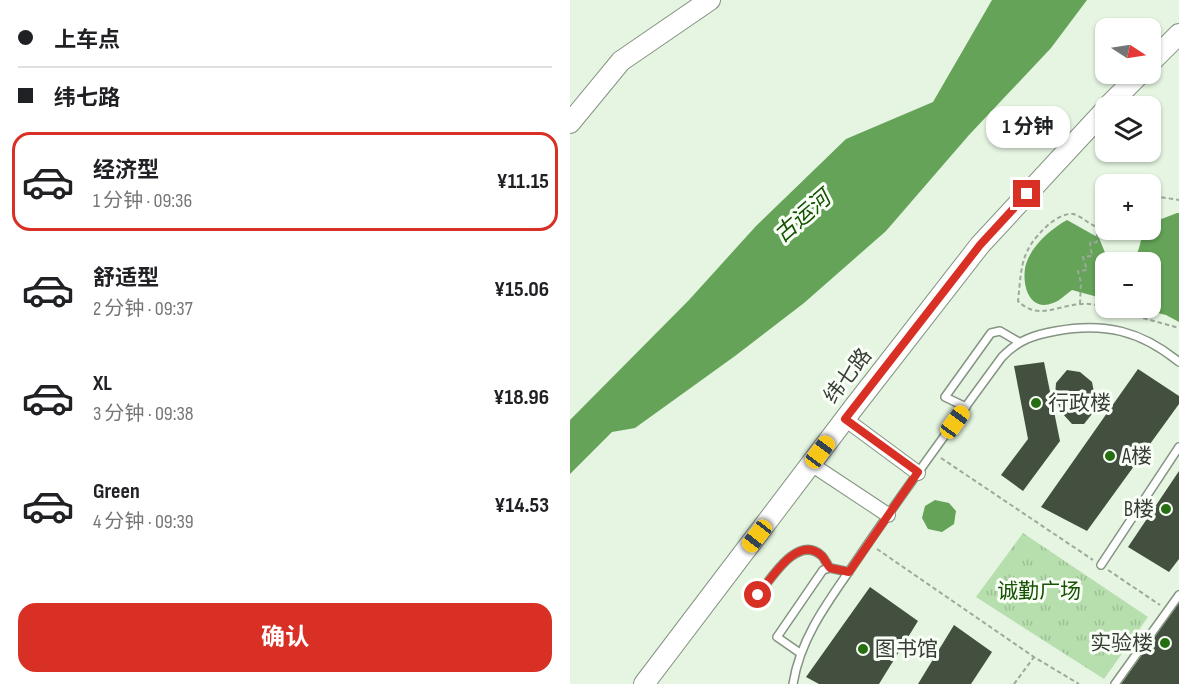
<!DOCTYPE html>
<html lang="zh">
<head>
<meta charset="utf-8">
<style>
  body { margin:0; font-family:"Sofia Sans Condensed","Noto Sans SC",sans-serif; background:#f6f6f6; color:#202124; height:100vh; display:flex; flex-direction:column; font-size:22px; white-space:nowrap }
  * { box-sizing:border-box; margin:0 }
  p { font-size:20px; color:#757577 }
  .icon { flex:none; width:33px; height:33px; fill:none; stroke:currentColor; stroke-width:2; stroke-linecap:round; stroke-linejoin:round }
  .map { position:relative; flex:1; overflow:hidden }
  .sheet { display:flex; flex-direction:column; background:#fff; width:570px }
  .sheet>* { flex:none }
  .top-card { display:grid; align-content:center; height:132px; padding:0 18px; background:#fff }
  .needle { width:39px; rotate:102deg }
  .tools { position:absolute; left:525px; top:18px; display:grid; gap:12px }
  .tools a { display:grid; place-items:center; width:66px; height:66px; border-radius:12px; background:#fff; box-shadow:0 2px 4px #0004; font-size:30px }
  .end { position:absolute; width:27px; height:27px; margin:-14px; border:8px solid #d93025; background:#fff; box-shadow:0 0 0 3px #fff }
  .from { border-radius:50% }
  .bubble { position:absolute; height:42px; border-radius:18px; background:#fff; box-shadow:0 2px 4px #0004; font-size:20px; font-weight:700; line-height:42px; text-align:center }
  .car { position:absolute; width:18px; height:36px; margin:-18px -9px; border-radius:8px; box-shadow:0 0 4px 2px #0007; background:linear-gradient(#f5c518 24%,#345 0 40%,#f5c518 0 76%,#345 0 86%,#f5c518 0) }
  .top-card b { display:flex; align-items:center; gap:21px; height:57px; font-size:22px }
  .top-card b+b { border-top:2px solid #e0e0e0 }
  .top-card i { width:15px; height:15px; background:#202124 }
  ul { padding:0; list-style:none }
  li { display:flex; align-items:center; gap:18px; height:99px; margin:0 12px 9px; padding:0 6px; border:3px solid transparent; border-radius:18px }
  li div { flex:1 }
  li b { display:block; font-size:22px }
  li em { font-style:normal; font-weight:700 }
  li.selected { border-color:#d93025 }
  li>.icon { width:54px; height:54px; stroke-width:1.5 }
  .action { display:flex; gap:12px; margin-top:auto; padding:12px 18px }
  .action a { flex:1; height:69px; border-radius:18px; background:#d93025; color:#fff; font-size:24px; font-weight:700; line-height:69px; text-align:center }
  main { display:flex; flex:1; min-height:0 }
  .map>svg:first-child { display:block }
  .grass { fill:url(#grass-tufts) }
  .water { fill:#65a358 }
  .building { fill:#435040 }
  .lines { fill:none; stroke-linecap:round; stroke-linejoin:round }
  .lane-casing { stroke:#859482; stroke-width:10 }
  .street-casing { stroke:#859482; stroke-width:16 }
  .secondary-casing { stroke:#859482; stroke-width:22 }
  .path { stroke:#9da99b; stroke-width:2; stroke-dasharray:4.5 3; stroke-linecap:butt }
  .lane { stroke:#fff; stroke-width:7 }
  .street { stroke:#fff; stroke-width:14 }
  .secondary { stroke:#fff; stroke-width:20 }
  .route { stroke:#d93025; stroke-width:8 }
  .poi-dot { fill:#266f11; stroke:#f9fff7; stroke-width:2 }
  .labels { text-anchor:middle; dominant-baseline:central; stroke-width:6; stroke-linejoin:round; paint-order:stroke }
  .street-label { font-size:21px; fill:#383e36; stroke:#f9fff7 }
  .poi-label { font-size:21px; fill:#383e36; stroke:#f9fff7; text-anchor:start }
  .park-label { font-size:21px; fill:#165302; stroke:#f9fff7 }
  .water-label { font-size:22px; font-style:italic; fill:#145200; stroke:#f9fff7 }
</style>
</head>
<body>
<main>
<section class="sheet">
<div class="top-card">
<b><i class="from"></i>上车点</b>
<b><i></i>纬七路</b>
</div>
<ul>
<li class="selected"><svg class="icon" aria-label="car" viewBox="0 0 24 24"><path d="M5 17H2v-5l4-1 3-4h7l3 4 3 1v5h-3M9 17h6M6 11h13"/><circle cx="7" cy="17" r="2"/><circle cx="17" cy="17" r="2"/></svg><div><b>经济型</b><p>1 分钟 · 09:36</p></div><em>¥11.15</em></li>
<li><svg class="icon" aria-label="car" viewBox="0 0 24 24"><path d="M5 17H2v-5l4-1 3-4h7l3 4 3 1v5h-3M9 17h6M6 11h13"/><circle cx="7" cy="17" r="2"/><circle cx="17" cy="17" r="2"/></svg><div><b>舒适型</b><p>2 分钟 · 09:37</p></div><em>¥15.06</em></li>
<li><svg class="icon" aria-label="car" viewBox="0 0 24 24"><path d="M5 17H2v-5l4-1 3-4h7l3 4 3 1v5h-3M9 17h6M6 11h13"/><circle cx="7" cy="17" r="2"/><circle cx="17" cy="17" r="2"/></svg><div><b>XL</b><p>3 分钟 · 09:38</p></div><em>¥18.96</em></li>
<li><svg class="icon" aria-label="car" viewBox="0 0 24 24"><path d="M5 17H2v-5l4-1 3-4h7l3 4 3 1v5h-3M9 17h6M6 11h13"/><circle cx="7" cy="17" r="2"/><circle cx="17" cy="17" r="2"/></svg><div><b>Green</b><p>4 分钟 · 09:39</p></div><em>¥14.53</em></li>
</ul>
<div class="action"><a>确认</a></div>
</section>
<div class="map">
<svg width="609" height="684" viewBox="0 0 609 684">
  <defs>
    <pattern id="grass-tufts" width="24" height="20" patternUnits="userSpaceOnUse" patternTransform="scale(1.5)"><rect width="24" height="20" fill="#b6dfad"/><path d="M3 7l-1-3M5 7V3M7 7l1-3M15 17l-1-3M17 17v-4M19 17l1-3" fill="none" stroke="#9dc095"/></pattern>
  </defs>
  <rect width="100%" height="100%" fill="#e5f5e2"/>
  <path class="grass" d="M453,533L578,617L534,679L406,597Z"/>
  <path class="water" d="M422,0H517L481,48L399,135L316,231L234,303L165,356L65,428L42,432L0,474V420L119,300L186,226L276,139L363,102Z
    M607,213H609V322L596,315L567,308H580V262H536L535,299L502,290C496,294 490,301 483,303C458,313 451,282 456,264C462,245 481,229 497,220L529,238L536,255C568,262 567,260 573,230H580L581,223Z
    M365,500L379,503L386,511L384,524L372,532L358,529L352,518L355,506Z"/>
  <path class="building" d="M474,362L490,441L453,491L431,475L458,439L444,366Z
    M568,369L609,396V404L517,531L471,507Z
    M497,370L510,372L522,382L526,402L522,414L514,424H502L492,413L485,396L486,383Z
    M609,471V559L599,572L558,547Z
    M300,587L348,621L309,684H249L236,677Z
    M609,603V684H551Z
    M384,625L422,652L401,684H348Z"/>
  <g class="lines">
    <defs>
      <path id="lane" d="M396,407L375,397L421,333L430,331L449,342
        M531,565L609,447
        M188,595C201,579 228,533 252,556C255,559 257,565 260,568
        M230,653L207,637L253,570L260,568L279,572
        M223,684C231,633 265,593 293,551C338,485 385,421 432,357C448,340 464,335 486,331C535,322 571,331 609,362
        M545,684L609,595"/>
      <path id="street" d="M275,419L348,473
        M241,464L318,515"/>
      <path id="secondary" d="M580,63L609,34
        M538,106L570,74
        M0,123L51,61L140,0
        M74,684L284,407L410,245L536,109"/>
    </defs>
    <use href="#lane" class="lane-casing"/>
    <use href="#street" class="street-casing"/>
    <use href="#secondary" class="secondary-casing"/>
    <path class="path" d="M580,205L585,198L590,197L609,200
      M510,304L511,283L508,271L517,270L513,257L522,256L520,243L527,242V227
      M536,307C528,306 519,303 512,304C487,305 468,321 448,301C452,265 450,251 478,225C484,220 494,213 503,214C508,215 515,220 519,223C532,230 544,236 558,238L564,230
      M537,308L609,328
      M371,458L523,560
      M307,549L464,657L509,684
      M538,570L590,605
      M444,684L464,657"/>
    <use href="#lane" class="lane"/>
    <use href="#street" class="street"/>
    <use href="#secondary" class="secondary"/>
  </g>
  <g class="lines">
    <path class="route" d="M188,595C201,579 228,533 252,556C255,559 257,565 260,568L279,572L348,472L275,419L410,245L457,194"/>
  </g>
  <g class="poi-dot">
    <circle cx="466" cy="403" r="6"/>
    <circle cx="540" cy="456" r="6"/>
    <circle cx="596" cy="509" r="6"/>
    <circle cx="595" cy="643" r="6"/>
    <circle cx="293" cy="649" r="6"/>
  </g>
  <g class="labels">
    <g class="street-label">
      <text transform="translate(278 376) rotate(-52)">纬七路</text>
    </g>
    <g class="poi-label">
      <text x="478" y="403">行政楼</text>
      <text x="552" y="456">A楼</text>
      <text x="584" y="509" text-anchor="end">B楼</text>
      <text x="583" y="643" text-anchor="end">实验楼</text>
      <text x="305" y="649">图书馆</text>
    </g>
    <g class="park-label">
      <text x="469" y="591">诚勤广场</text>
    </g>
    <g class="water-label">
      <text transform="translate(233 217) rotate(-41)">古运河</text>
    </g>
  </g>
</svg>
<div class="tools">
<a><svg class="needle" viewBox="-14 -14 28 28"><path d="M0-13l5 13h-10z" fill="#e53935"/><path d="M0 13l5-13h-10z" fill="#757577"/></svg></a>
<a><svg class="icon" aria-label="layers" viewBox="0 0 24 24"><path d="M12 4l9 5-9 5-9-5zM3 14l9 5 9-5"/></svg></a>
<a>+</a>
<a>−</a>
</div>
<i class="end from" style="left:188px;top:595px"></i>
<i class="end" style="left:457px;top:194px"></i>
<div class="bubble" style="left:416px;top:106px;width:84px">1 分钟</div>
<i class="car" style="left:385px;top:422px;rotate:36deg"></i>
<i class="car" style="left:250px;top:452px;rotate:37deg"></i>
<i class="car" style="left:187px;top:536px;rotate:218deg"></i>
</div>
</main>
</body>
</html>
